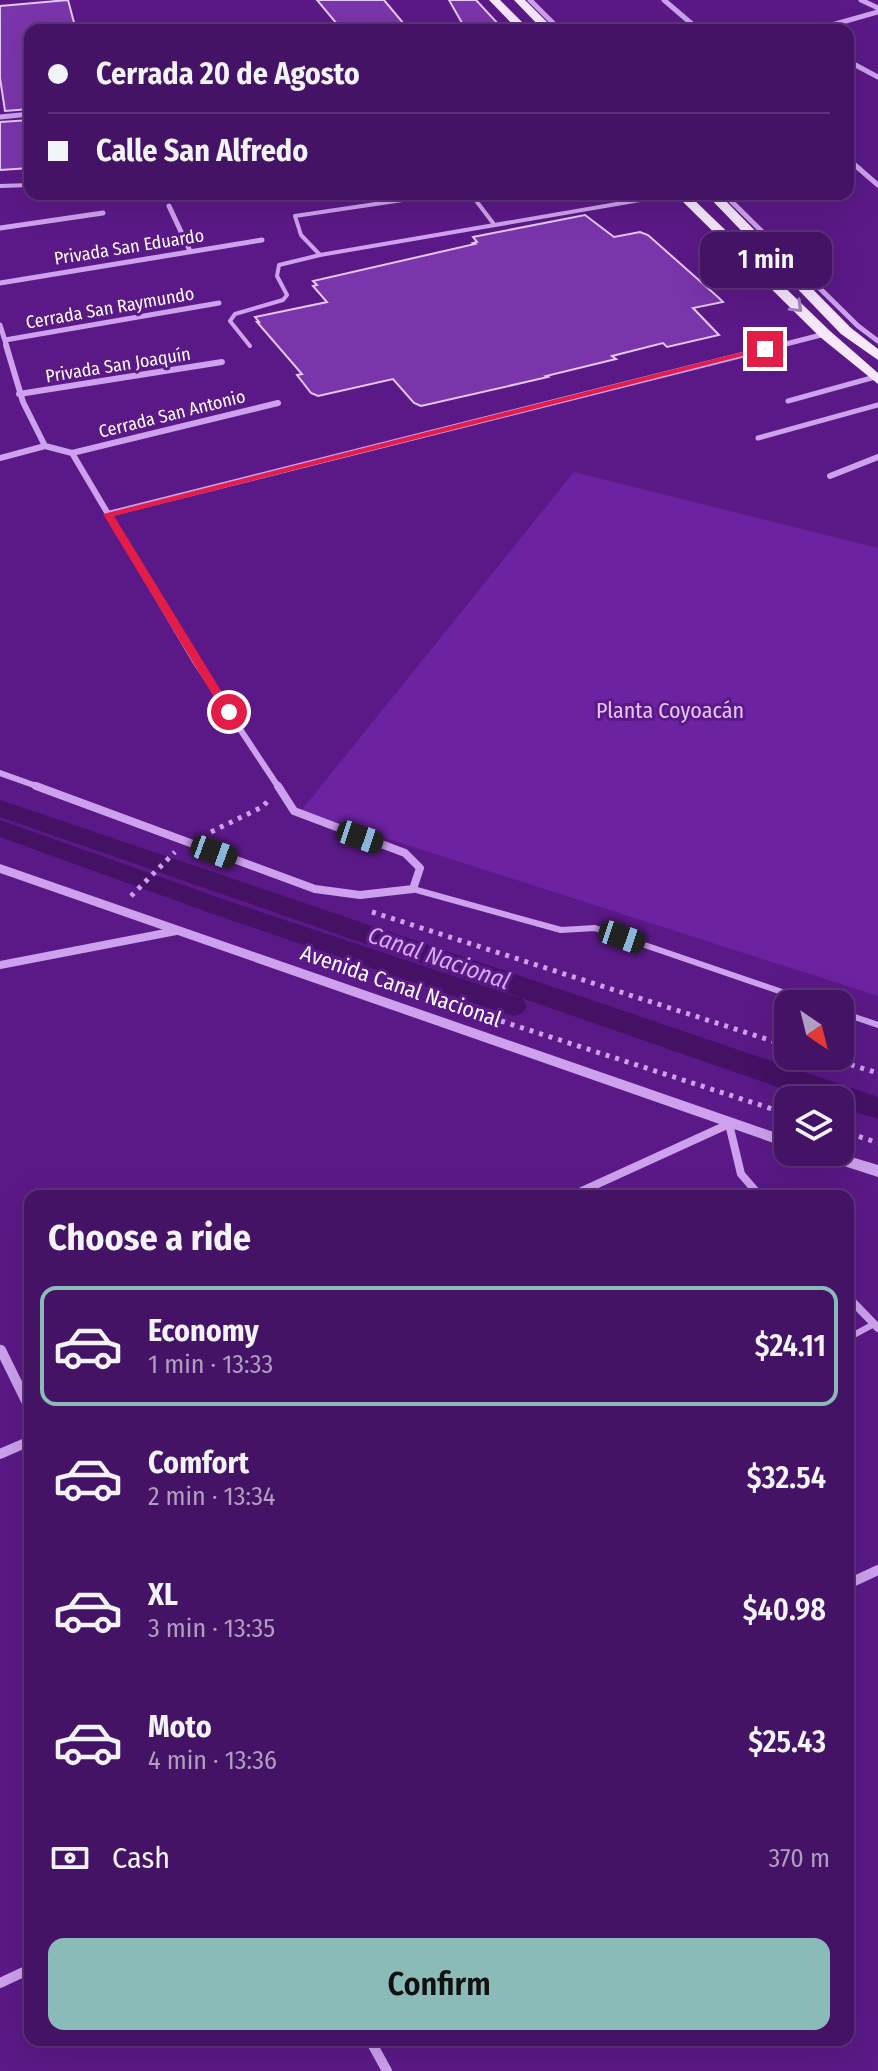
<!DOCTYPE html>
<html lang="en">
<head>
<meta charset="utf-8">
<style>
  body { margin:0; font-family:"Fira Sans Condensed",sans-serif; background:#4b1c6b; color:#f1f3f6; height:100vh; display:flex; flex-direction:column; font-size:30px; white-space:nowrap }
  * { box-sizing:border-box; margin:0 }
  p { font-size:26px; color:#af9ebf }
  .icon { flex:none; width:44px; height:44px; fill:none; stroke:currentColor; stroke-width:2; stroke-linecap:round; stroke-linejoin:round }
  .map { position:relative; flex:1; overflow:hidden }
  .sheet { position:absolute; left:24px; top:1190px; width:830px; height:856px; display:flex; flex-direction:column; background:#441365; border-radius:16px; box-shadow:0 8px 32px #0002,0 0 0 2px #5c3279 }
  .sheet>* { flex:none }
  .hud { position:absolute; left:24px; top:24px; width:830px; height:176px; border-radius:16px; box-shadow:0 8px 32px #0002,0 0 0 2px #5c3279; display:grid; align-content:center; height:176px; padding:0 24px; background:#441365 }
  .needle { width:52px; rotate:145deg }
  .controls { position:absolute; left:774px; top:990px; display:grid; gap:16px }
  .controls a { display:grid; place-items:center; width:80px; height:80px; border-radius:16px; background:#441365; box-shadow:0 8px 32px #0002,0 0 0 2px #5c3279; font-size:40px }
  .end { position:absolute; width:36px; height:36px; margin:-18px; border:10px solid #e11d48; background:#fff; box-shadow:0 0 0 4px #fff }
  .from { border-radius:50% }
  .bubble { position:absolute; height:56px; border-radius:16px; background:#441365; box-shadow:0 8px 32px #0002,0 0 0 2px #5c3279; font-size:26px; font-weight:600; line-height:56px; text-align:center }
  .car { position:absolute; width:24px; height:48px; margin:-24px -12px; border-radius:10px; box-shadow:0 0 6px 2px #0007; background:linear-gradient(#222 24%,#8ab4d8 0 40%,#222 0 76%,#8ab4d8 0 86%,#222 0) }
  .hud b { display:flex; align-items:center; gap:28px; height:76px; font-size:30px }
  .hud b+b { border-top:2px solid #5c3279 }
  .hud i { width:20px; height:20px; background:#f1f3f6 }
  ul { padding:0; list-style:none }
  li { display:flex; align-items:center; gap:24px; height:120px; margin:0 16px 12px; padding:0 8px; border:4px solid transparent; border-radius:16px }
  li div { flex:1 }
  li b { display:block; font-size:30px }
  li em { font-style:normal; font-weight:600 }
  li.on { border-color:#8bbbb9 }
  li>.icon { width:72px; height:72px; stroke-width:1.5 }
  h2 { padding:0 24px; font-size:36px; line-height:96px }
  .pay { display:flex; align-items:center; gap:20px; height:88px; padding:0 24px; font-size:30px }
  .pay p { margin-inline-start:auto }
  .primary-button { display:flex; gap:16px; margin-top:auto; padding:16px 24px }
  .primary-button a { flex:1; height:92px; border-radius:16px; background:#8bbbb9; color:#111; font-size:32px; font-weight:600; line-height:92px; text-align:center }
  .map>svg:first-child { display:block }
  .green { fill:#6c22a1 }
  .lines { fill:none; stroke-linecap:round; stroke-linejoin:round }
  .canal { fill:#441165; fill-rule:evenodd }
  .building { fill:#7a35ab; stroke:#e4c7f9; stroke-width:2 }
  .path { stroke:#cda1ed; stroke-width:5; stroke-dasharray:4 6; stroke-linecap:butt }
  .service-far2 { stroke:#cda1ed; stroke-width:4 }
  .service-far1 { stroke:#cda1ed; stroke-width:5 }
  .service { stroke:#cda1ed; stroke-width:6 }
  .minor-far3 { stroke:#cda1ed; stroke-width:5 }
  .minor-far2 { stroke:#cda1ed; stroke-width:6 }
  .minor-far1 { stroke:#cda1ed; stroke-width:8 }
  .minor { stroke:#cda1ed; stroke-width:10 }
  .tertiary { fill:#cda1ed; fill-rule:evenodd }
  .primary { fill:#f6e7ff; fill-rule:evenodd }
  .oneway { stroke:#a880c3 }
  .route { fill:#e11d48 }
  .labels { text-anchor:middle; dominant-baseline:central; stroke-width:6; stroke-linejoin:round; paint-order:stroke }
  .far-street-label { font-size:18px; fill:#fff; stroke:#5b1987 }
  .park-label { font-size:22px; fill:#e4c7f9; stroke:#5b1987 }
  .street-label { font-size:22px; fill:#fff; stroke:#5b1987 }
  .water-label { font-size:24px; font-style:italic; fill:#d6adf4; stroke:#5b1987 }
</style>
</head>
<body>
<div class="map">
<svg width="878" height="2071" viewBox="0 0 878 2071">
  <rect width="100%" height="100%" fill="#5b1987"/>
  <path class="green" d="M574,472L878,548V996L301,811Z"/>
  <g class="lines">
    <path class="canal" d="M0,800L878,1097V1119L840,1107V1100H819L775,1086L0,817Z
      M0,820L228,901L523,999L527,1006L523,1013L513,1016L503,1013L210,913L0,837Z"/>
  </g>
  <path class="building" d="M68,0L76,30H30V109L5,111L0,78V6Z
    M317,0H384L409,30H342Z
    M449,0H476L502,28L466,30Z
    M30,120V168L0,170V122Z
    M585,215L614,237L640,232L648,235L719,298L723,302L693,308L719,335L667,347L663,343L612,356L616,359L546,376L548,377L421,406L414,403L393,379L318,396L311,393L297,375L302,374L257,322H259L255,317L327,302L313,286L317,285L313,281L475,244L473,243L477,242L473,237Z"/>
  <g class="lines">
    <path class="path" d="M211,832L262,807L269,800
      M131,896L175,852
      M372,912L788,1046
      M501,1021L788,1114
      M822,1056L878,1073
      M840,1130L878,1143"/>
    <path class="service-far2" d="M0,186L30,185
      M471,194L493,223
      M320,255L675,194
      M250,346L230,321L235,314L283,300L287,295L277,276L279,265L320,255L301,235L295,216L443,194"/>
    <path class="service-far1" d="M788,401L875,377
      M758,438L878,405"/>
    <path class="service" d="M413,889L561,930L595,928L817,1004
      M840,1012L878,1025
      M848,1338L874,1324"/>
    <path class="minor-far3" d="M530,0L560,30
      M664,0L699,30
      M861,0L878,8
      M814,30L878,12
      M848,61L878,77
      M0,117L30,114
      M848,159L878,185
      M724,194L858,326L878,341
      M169,206L190,251
      M0,228L103,213
      M0,283L262,240
      M0,325L7,347
      M5,340L219,303
      M774,347L825,334"/>
    <path class="minor-far2" d="M6,345L23,402L45,446L72,453L195,661L279,788
      M19,394L222,362
      M72,453L278,403
      M0,458L45,446
      M830,476L878,457
      M108,514L782,345
      M0,773L42,788"/>
    <path class="minor-far1" d="M36,786L315,889L360,895L413,889L420,868L405,853L294,811L278,786
      M0,965L176,931
      M571,1196L729,1124L741,1174L760,1196
      M848,1297L878,1328
      M0,1349L2,1352"/>
    <path class="minor" d="M1,1350L30,1409
      M0,1454L30,1441
      M848,1584L878,1570
      M0,1983L30,1969
      M370,2040L387,2071"/>
    <path class="tertiary" d="M0,864L788,1137V1148L0,873Z
      M811,1152H835L878,1165V1177L813,1156Z"/>
    <path class="primary" d="M489,0H500L530,30H518Z
      M514,0H525L555,30H543Z
      M675,194H688L830,331L878,373V384L820,337Z
      M706,194H719L851,328L878,349V360L841,334Z"/>
  </g>
  <defs><path id="oneway-chevron" d="M-2-3.5L2.5 0L-2 3.5" fill="none" stroke-width="1.6" stroke-linecap="round" stroke-linejoin="round" transform="scale(2)"/></defs>
  <use class="oneway" href="#oneway-chevron" transform="translate(797 307) rotate(44)"/>
  <path class="route" d="M762,347L770,349L114,516L234,712L233,715L223,712L103,514Z"/>
  <g class="labels">
    <g class="far-street-label">
      <text transform="translate(129 247) rotate(-9)">Privada San Eduardo</text>
      <text transform="translate(110 308) rotate(-10)">Cerrada San Raymundo</text>
      <text transform="translate(118 365) rotate(-9)">Privada San Joaquín</text>
      <text transform="translate(172 414) rotate(-14)">Cerrada San Antonio</text>
    </g>
    <g class="park-label">
      <text x="670" y="710">Planta Coyoacán</text>
    </g>
    <g class="street-label">
      <text transform="translate(401 986) rotate(19)">Avenida Canal Nacional</text>
    </g>
    <g class="water-label">
      <text transform="translate(439 958) rotate(19)">Canal Nacional</text>
    </g>
  </g>
</svg>
<div class="controls">
<a><svg class="needle" viewBox="-14 -14 28 28"><path d="M0-13l5 13h-10z" fill="#e53935"/><path d="M0 13l5-13h-10z" fill="#af9ebf"/></svg></a>
<a><svg class="icon" aria-label="layers" viewBox="0 0 24 24"><path d="M12 4l9 5-9 5-9-5zM3 14l9 5 9-5"/></svg></a>
</div>
<i class="end from" style="left:229px;top:712px"></i>
<i class="end" style="left:765px;top:349px"></i>
<div class="bubble" style="left:700px;top:232px;width:132px">1 min</div>
<i class="car" style="left:360px;top:837px;rotate:109deg"></i>
<i class="car" style="left:214px;top:852px;rotate:110deg"></i>
<i class="car" style="left:622px;top:937px;rotate:109deg"></i>
<div class="hud">
<b><i class="from"></i>Cerrada 20 de Agosto</b>
<b><i></i>Calle San Alfredo</b>
</div>
<section class="sheet">
<h2>Choose a ride</h2>
<ul>
<li class="on"><svg class="icon" aria-label="car" viewBox="0 0 24 24"><path d="M5 17H2v-5l4-1 3-4h7l3 4 3 1v5h-3M9 17h6M6 11h13"/><circle cx="7" cy="17" r="2"/><circle cx="17" cy="17" r="2"/></svg><div><b>Economy</b><p>1 min · 13:33</p></div><em>$24.11</em></li>
<li><svg class="icon" aria-label="car" viewBox="0 0 24 24"><path d="M5 17H2v-5l4-1 3-4h7l3 4 3 1v5h-3M9 17h6M6 11h13"/><circle cx="7" cy="17" r="2"/><circle cx="17" cy="17" r="2"/></svg><div><b>Comfort</b><p>2 min · 13:34</p></div><em>$32.54</em></li>
<li><svg class="icon" aria-label="car" viewBox="0 0 24 24"><path d="M5 17H2v-5l4-1 3-4h7l3 4 3 1v5h-3M9 17h6M6 11h13"/><circle cx="7" cy="17" r="2"/><circle cx="17" cy="17" r="2"/></svg><div><b>XL</b><p>3 min · 13:35</p></div><em>$40.98</em></li>
<li><svg class="icon" aria-label="car" viewBox="0 0 24 24"><path d="M5 17H2v-5l4-1 3-4h7l3 4 3 1v5h-3M9 17h6M6 11h13"/><circle cx="7" cy="17" r="2"/><circle cx="17" cy="17" r="2"/></svg><div><b>Moto</b><p>4 min · 13:36</p></div><em>$25.43</em></li>
</ul>
<div class="pay"><svg class="icon" aria-label="cash" viewBox="0 0 24 24"><path d="M3 7h18v10H3z"/><circle cx="12" cy="12" r="2"/></svg>Cash<p>370 m</p></div>
<div class="primary-button"><a>Confirm</a></div>
</section>
</div>
</body>
</html>
